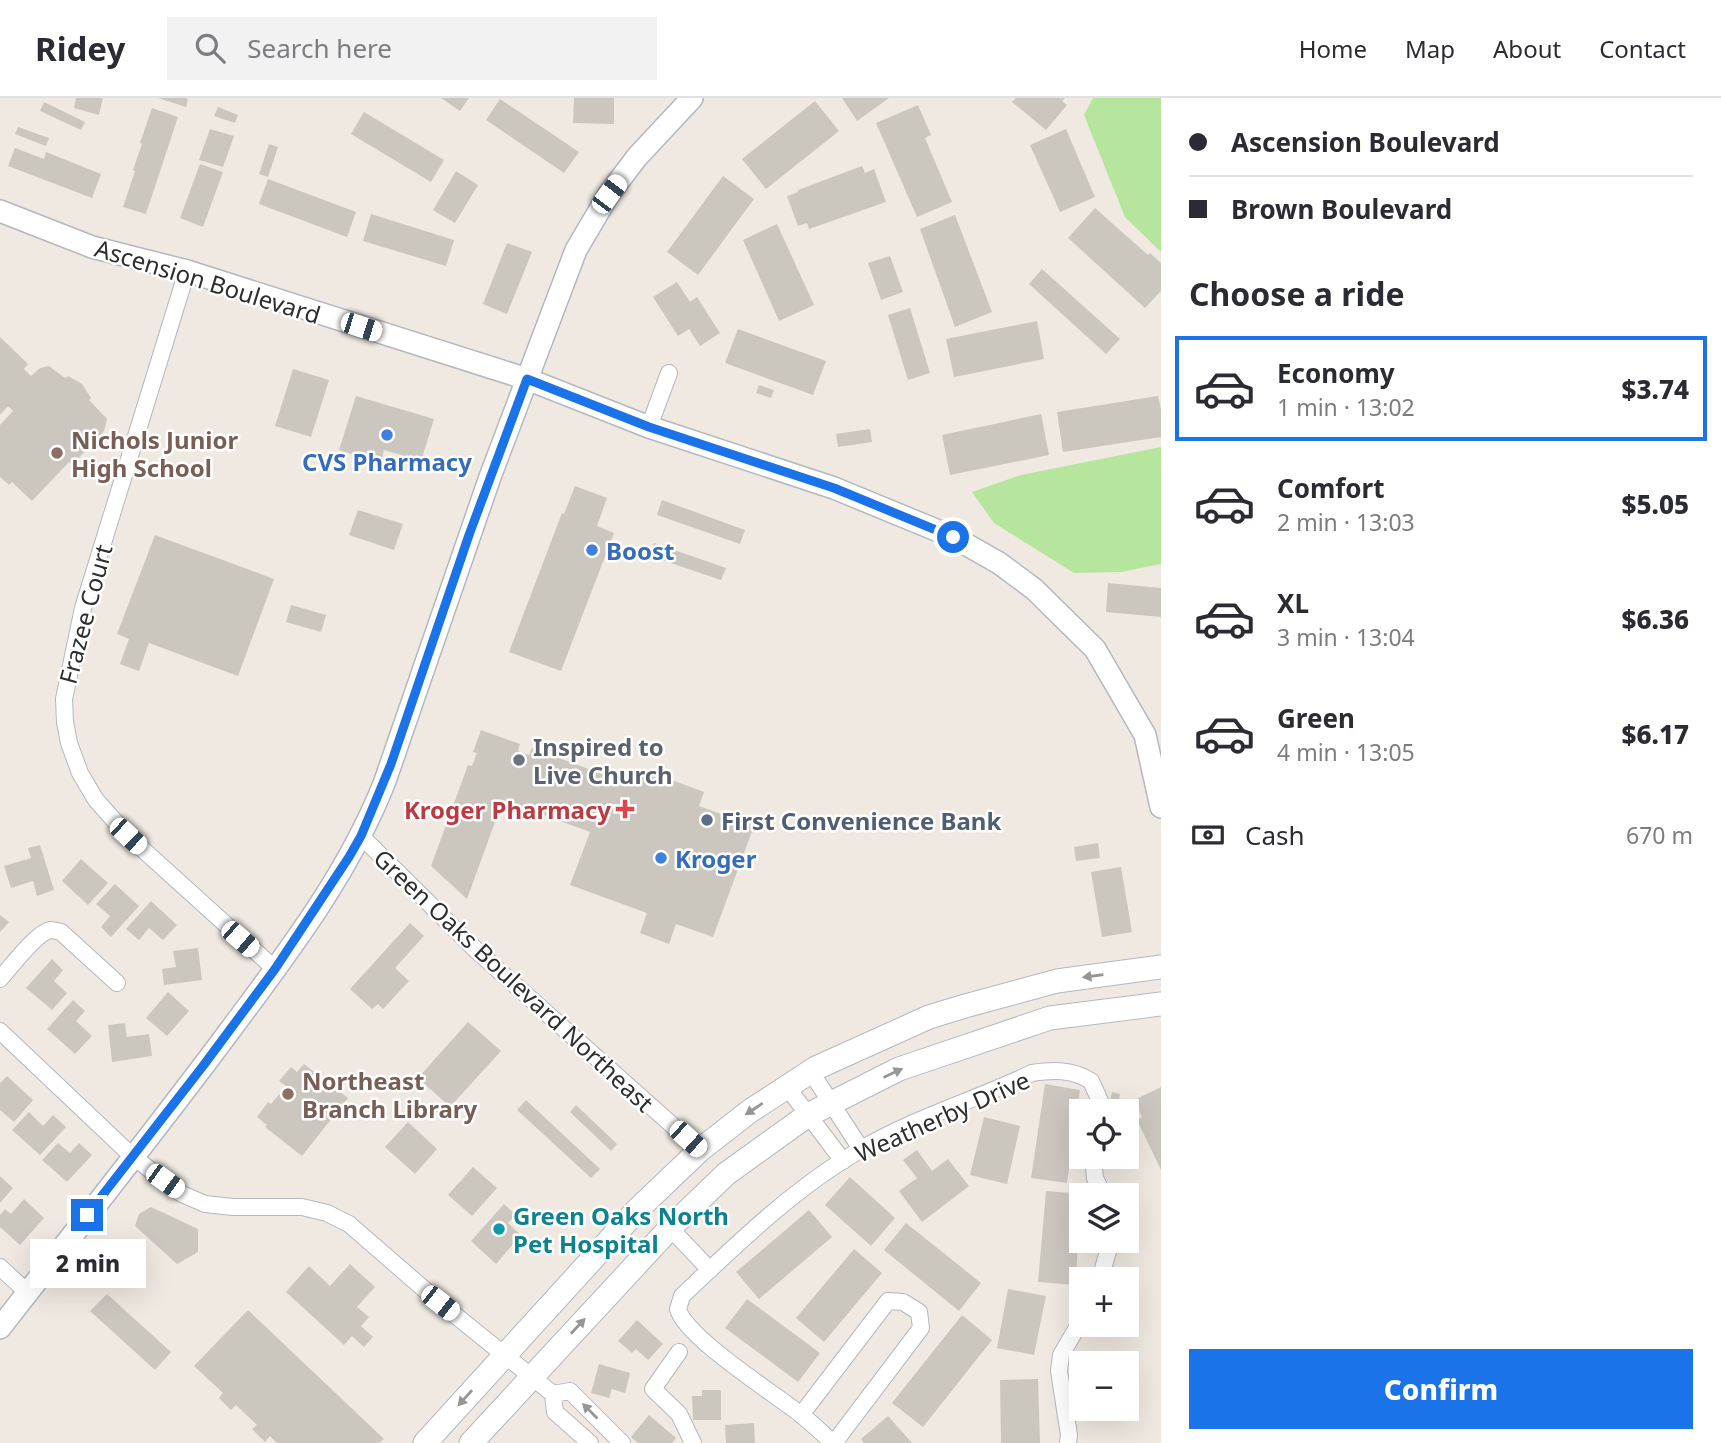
<!DOCTYPE html>
<html lang="en">
<head>
<meta charset="utf-8">
<style>
  body { margin:0; font-family:"Noto Sans",sans-serif; background:#f2f2f3; color:#2b2b33; height:100vh; display:flex; flex-direction:column; font-size:26px; white-space:nowrap }
  * { box-sizing:border-box; margin:0 }
  p { font-size:23px; color:#7c7c81 }
  .icon { flex:none; width:38px; height:38px; fill:none; stroke:currentColor; stroke-width:2; stroke-linecap:round; stroke-linejoin:round }
  .map { position:relative; flex:1; overflow:hidden }
  .sheet { display:flex; flex-direction:column; background:#fff; width:560px }
  .sheet>* { flex:none }
  .top-card { display:grid; align-content:center; height:154px; padding:0 28px; background:#fff }
  .fabs { position:absolute; left:1069px; top:1001px; display:grid; gap:14px }
  .fabs a { display:grid; place-items:center; width:70px; height:70px; border-radius:0px; background:#fff; box-shadow:0 7px 28px #0002; font-size:35px }
  .end { position:absolute; width:32px; height:32px; margin:-16px; border:9px solid #1a73e8; background:#fff; box-shadow:0 0 0 4px #fff }
  .from { border-radius:50% }
  .bubble { position:absolute; height:49px; border-radius:0px; background:#fff; box-shadow:0 7px 28px #0002; font-size:23px; font-weight:800; line-height:49px; text-align:center }
  .car { position:absolute; width:21px; height:42px; margin:-21px -10px; border-radius:9px; box-shadow:0 0 5px 2px #0007; background:linear-gradient(#fff 24%,#345 0 40%,#fff 0 76%,#345 0 86%,#fff 0) }
  .top-card b { display:flex; align-items:center; gap:24px; height:66px; font-size:26px }
  .top-card b+b { border-top:2px solid #e1e1e2 }
  .top-card i { width:18px; height:18px; background:#2b2b33 }
  ul { padding:0; list-style:none }
  li { display:flex; align-items:center; gap:21px; height:105px; margin:0 14px 10px; padding:0 14px; border:4px solid transparent; border-radius:0px }
  li div { flex:1 }
  li b { display:block; font-size:26px }
  li em { font-style:normal; font-weight:800 }
  li.active { border-color:#1a73e8 }
  li>.icon { width:63px; height:63px; stroke-width:1.5 }
  h2 { padding:0 28px; font-size:32px; line-height:84px }
  .pay { display:flex; align-items:center; gap:18px; height:77px; padding:0 28px; font-size:26px }
  .pay p { margin-inline-start:auto }
  .action { display:flex; gap:14px; margin-top:auto; padding:14px 28px }
  .action a { flex:1; height:80px; border-radius:0px; background:#1a73e8; color:#fff; font-size:28px; font-weight:800; line-height:80px; text-align:center }
  header { display:flex; align-items:center; gap:42px; box-sizing:border-box; height:98px; padding:0 35px; background:#fff; border-bottom:2px solid #e1e1e2 }
  header strong { font-size:33px }
  nav { display:flex; gap:38px; margin-inline-start:auto; font-size:24px }
  .search { width:490px; height:63px; background:#f2f2f3; display:flex; align-items:center; gap:18px; box-sizing:border-box; padding:0 24px; border-radius:0px; color:#7c7c81; font-size:26px }
  main { display:flex; flex:1; min-height:0 }
  .map>svg:first-child { display:block }
  .green { fill:#b6e59e }
  .building { fill:#cbc7bf }
  .lines { fill:none; stroke-linecap:round; stroke-linejoin:round }
  .minor-casing { stroke:#b4b7c1; stroke-width:18 }
  .tertiary-casing { stroke:#b4b7c1; stroke-width:24 }
  .secondary-casing { stroke:#b4b7c1; stroke-width:25 }
  .minor { stroke:#fff; stroke-width:16 }
  .tertiary { stroke:#fff; stroke-width:21 }
  .secondary { stroke:#fff; stroke-width:23 }
  .oneway { fill:#969696 }
  .route { stroke:#1a73e8; stroke-width:9 }
  .shop-dot { fill:#3f7fe0; stroke:#fff; stroke-width:2.5 }
  .education-dot { fill:#8d6e63; stroke:#fff; stroke-width:2.5 }
  .worship-dot { fill:#6b7280; stroke:#fff; stroke-width:2.5 }
  .health-dot { fill:#e0444e; stroke:#fff; stroke-width:2.5 }
  .service-dot { fill:#5c6f8a; stroke:#fff; stroke-width:2.5 }
  .culture-dot { fill:#0f9aa8; stroke:#fff; stroke-width:2.5 }
  .labels { text-anchor:middle; dominant-baseline:central; stroke-width:5; stroke-linejoin:round; paint-order:stroke }
  .street-label { font-size:24px; fill:#2e2e2e; stroke:#fff }
  .education-label { font-size:24px; font-weight:bold; fill:#785e54; stroke:#fff; text-anchor:start }
  .shop-label { font-size:24px; font-weight:bold; fill:#366cbe; stroke:#fff; text-anchor:start }
  .worship-label { font-size:24px; font-weight:bold; fill:#5b616d; stroke:#fff; text-anchor:start }
  .health-label { font-size:24px; font-weight:bold; fill:#be3a42; stroke:#fff; text-anchor:end }
  .service-label { font-size:24px; font-weight:bold; fill:#4e5e75; stroke:#fff; text-anchor:start }
  .culture-label { font-size:24px; font-weight:bold; fill:#0d838f; stroke:#fff; text-anchor:start }
</style>
</head>
<body>
<header>
<strong>Ridey</strong>
<div class="search"><svg class="icon" aria-label="search" viewBox="0 0 24 24"><circle cx="10" cy="10" r="6"/><path d="M15 15l6 6"/></svg>Search here</div>
<nav><a>Home</a><a>Map</a><a>About</a><a>Contact</a></nav>
</header>
<main>
<div class="map">
<svg width="1161" height="1345" viewBox="0 0 1161 1345">
  <rect width="100%" height="100%" fill="#efe9e1"/>
  <path class="green" d="M1093,0H1161V154L1125,119L1084,17Z
    M1161,349V466L1121,474L1074,475L994,425L972,394L1021,377Z"/>
  <path class="building" d="M76,0H103L99,17L74,10Z
    M158,0H185L188,1L186,9Z
    M441,0H469L460,13Z
    M574,0H614V26L573,25Z
    M842,0H889L857,23Z
    M1016,0H1065L1062,3L1067,7L1046,32L1012,4Z
    M500,1L579,54L564,75L486,22Z
    M815,3L839,33L766,91L742,61Z
    M44,4L85,24L81,32L40,13Z
    M918,7L931,37L925,40L952,104L917,119L876,25Z
    M218,9L238,17L235,25L214,18Z
    M152,10L178,19L146,116L123,109L135,73L133,72L142,46L140,45Z
    M364,14L444,62L431,84L351,36Z
    M18,29L49,40L46,48L15,36Z
    M210,31L234,38L223,69L199,62Z
    M1066,31L1095,99L1060,114L1030,47Z
    M269,46L278,49L268,79L259,76Z
    M15,50L44,61L46,54L101,76L92,100L8,68Z
    M200,66L223,74L203,129L180,120Z
    M862,68L865,75L874,71L886,104L809,131L807,125L798,128L787,98L798,94V92Z
    M456,73L478,87L455,125L433,112Z
    M723,78L754,101L698,177L667,154Z
    M268,81L356,114L347,139L259,106Z
    M1095,110L1148,157L1150,155L1161,165V193L1145,210L1068,140Z
    M371,116L454,142L446,168L363,143Z
    M955,117L992,214L955,229L920,131Z
    M777,126L814,207L779,223L743,142Z
    M507,145L532,154L507,216L483,206Z
    M890,158L903,194L881,202L868,165Z
    M1042,171L1120,241L1106,256L1029,186Z
    M677,184L690,204L697,199L720,235L700,248L689,231L678,238L653,199Z
    M910,210L930,275L908,282L888,217Z
    M1037,223L1044,261L954,279L946,241Z
    M738,231L826,263L813,297L725,265Z
    M0,239L28,266L24,271L31,278L40,270L49,268L65,280L68,278L82,286L91,300L89,302L107,321L104,333L72,367L69,364L32,403L12,384L9,387L0,379V327L13,313L8,308L0,317Z
    M293,271L329,282L311,339L275,328Z
    M759,287L774,292L771,300L756,295Z
    M356,298L434,321L421,363L384,352L381,365L339,352Z
    M1158,298L1161,311V339L1063,354L1057,314Z
    M1041,316L1049,357L950,377L942,337Z
    M870,331L872,344L838,349L836,336Z
    M575,388L607,400L597,428L614,435L561,573L509,554L562,415L564,416Z
    M662,402L745,432L740,446L657,417Z
    M358,412L403,426L394,452L349,437Z
    M155,437L274,481L238,578L149,545L139,573L120,566L129,541L117,536Z
    M654,445L726,470L721,482L650,458Z
    M1108,485L1161,490V519L1106,514Z
    M291,507L326,517L321,534L286,524Z
    M481,632L520,646L518,653L529,657L532,650L610,679L611,676L637,685L642,671L704,694L699,708L754,728L713,839L676,826L669,846L640,835L647,815L570,787L590,734L503,702L467,801L431,768L468,667L472,668L477,655L473,654Z
    M1098,745L1100,760L1076,763L1074,749Z
    M40,747L54,792L37,798L33,783L11,790L4,768L31,760L28,750Z
    M81,761L108,785L88,807L62,783Z
    M1121,769L1132,834L1102,839L1091,774Z
    M115,786L139,808L111,839L101,829L110,818L96,806Z
    M151,803L177,827L163,842L149,830L139,842L126,831Z
    M0,817L9,824L0,834Z
    M410,825L424,838L395,870L409,883L383,911L378,906L372,911L350,891Z
    M198,850L202,882L164,887L162,871L176,869L173,853Z
    M52,861L63,872L54,883L67,895L52,912L26,890Z
    M168,894L189,913L167,938L146,920Z
    M73,902L85,913L76,923L92,938L75,956L47,931Z
    M468,924L501,953L450,1009L418,980Z
    M125,925L127,939L149,936L152,958L112,964L108,927Z
    M304,966L348,1000L302,1058L265,1029L267,1027L257,1019L268,1004L271,1006L286,988L279,983L291,969L297,974Z
    M7,978L33,1002L14,1024L0,1012V985Z
    M1045,986L1080,992L1067,1085L1031,1080Z
    M1161,989V1072L1137,1022L1142,1019L1134,1002Z
    M1112,994L1120,996L1117,1013H1108Z
    M526,1002L600,1071L591,1080L517,1012Z
    M576,1007L617,1046L611,1053L570,1014Z
    M29,1014L43,1028L53,1017L66,1029L40,1057L12,1032Z
    M984,1019L1020,1028L1007,1086L970,1077Z
    M408,1024L437,1051L415,1076L385,1049Z
    M58,1045L70,1055L79,1045L92,1057L67,1084L42,1062Z
    M917,1052L932,1073L948,1061L969,1088L922,1124L899,1093L917,1080L903,1062Z
    M473,1069L497,1090L472,1118L448,1097Z
    M0,1078L13,1090L0,1105Z
    M850,1079L895,1120L871,1148L825,1107Z
    M1046,1093L1082,1096L1075,1187L1038,1184Z
    M24,1101L44,1120L20,1147L0,1129V1117L5,1111L11,1116Z
    M504,1106L516,1117L508,1125L521,1137L496,1166L471,1143Z
    M151,1109L198,1131V1154L177,1166L135,1128L139,1116Z
    M809,1112L832,1139L759,1201L736,1174Z
    M906,1125L981,1185L959,1213L884,1152Z
    M854,1151L882,1175L824,1244L796,1220Z
    M350,1166L375,1189L357,1209L369,1219L361,1228L373,1239L364,1249L352,1238L344,1247L286,1194L309,1168L330,1188Z
    M1008,1191L1046,1198L1034,1257L997,1250Z
    M107,1196L171,1254L155,1272L90,1213Z
    M747,1201L820,1255L798,1284L725,1230Z
    M248,1212L384,1341L379,1345H277L270,1338L265,1344L252,1331L257,1327L236,1307L231,1312L219,1300L223,1295L194,1268Z
    M962,1217L992,1242L923,1329L892,1305Z
    M637,1222L663,1246L648,1262L636,1251L632,1255L618,1243Z
    M599,1266L630,1275L625,1295L612,1291L609,1300L591,1295Z
    M1038,1281L1040,1345H1001L1000,1282Z
    M702,1292H721V1322H693L692,1298H702Z
    M649,1317L676,1340L672,1345H638L631,1339Z
    M888,1318L912,1345H864L861,1341Z
    M754,1325L755,1345H726L725,1327Z"/>
  <g class="lines">
    <defs>
      <path id="minor" d="M187,173L83,510L64,601L65,624L69,645L80,675L96,702L128,738L275,871
        M649,329L669,275
        M361,738L477,853L700,1052
        M0,881C10,870 36,835 50,832C54,832 57,833 61,834L117,885
        M0,933L132,1058L182,1096L205,1106L233,1109H302L327,1115L349,1126L440,1205L553,1296L555,1314L590,1345
        M811,974L861,1051
        M787,989L843,1063
        M1093,1059L1095,1080L1103,1097
        M670,1130L710,1172
        M0,1169L28,1195
        M1100,1181L1111,1143
        M679,1254L653,1291L679,1316L693,1345
        M553,1296L570,1293L622,1345
        M801,1317L888,1203L903,1204L919,1214L921,1230L834,1345
        M833,1345C822,1335 812,1325 800,1316C775,1296 685,1239 678,1211L682,1198C738,1145 793,1091 860,1052C914,1020 976,1002 1032,975C1053,972 1072,971 1091,983L1100,1003L1098,1013
        M1068,1345L1069,1337L1059,1273L1061,1257L1082,1221"/>
      <path id="tertiary" d="M0,113L92,149L187,173L527,281L649,329L834,390L953,439L999,465L1034,491L1095,551L1145,637L1161,709
        M0,1230C77,1131 156,1032 231,931C289,853 350,773 385,683L490,379L576,152L609,96L637,59L692,0"/>
      <path id="secondary" d="M425,1345L637,1112L700,1052L750,1013L816,970L929,919L965,908L1057,883L1161,869
        M471,1345L670,1130L726,1076L808,1017L899,971L1050,920L1161,906"/>
    </defs>
    <use href="#minor" class="minor-casing"/>
    <use href="#tertiary" class="tertiary-casing"/>
    <use href="#secondary" class="secondary-casing"/>
    <use href="#minor" class="minor"/>
    <use href="#tertiary" class="tertiary"/>
    <use href="#secondary" class="secondary"/>
  </g>
  <defs><path id="oneway-solid" d="M-6-.8H1V-3.2L6.5 0L1 3.2V.8H-6Z" transform="scale(1.75)"/></defs>
  <g class="oneway">
    <use href="#oneway-solid" transform="translate(1093 878) rotate(172)"/>
    <use href="#oneway-solid" transform="translate(893 975) rotate(-25)"/>
    <use href="#oneway-solid" transform="translate(754 1011) rotate(146)"/>
    <use href="#oneway-solid" transform="translate(578 1228) rotate(-47)"/>
    <use href="#oneway-solid" transform="translate(465 1300) rotate(132)"/>
    <use href="#oneway-solid" transform="translate(590 1313) rotate(-135)"/>
  </g>
  <g class="lines">
    <path class="route" d="M87,1117L203,968L275,871L349,759L361,738L391,666L469,437L527,281L649,329L834,390L953,439"/>
  </g>
  <g class="shop-dot">
    <circle cx="387" cy="337" r="7"/>
    <circle cx="592" cy="452" r="7"/>
    <circle cx="661" cy="760" r="7"/>
  </g>
  <g class="education-dot">
    <circle cx="57" cy="355" r="7"/>
    <circle cx="288" cy="996" r="7"/>
  </g>
  <circle class="worship-dot" cx="519" cy="662" r="7"/>
  <path class="health-dot" d="M621.5 700.5h7v7h7v7h-7v7h-7v-7h-7v-7h7z"/>
  <circle class="service-dot" cx="707" cy="722" r="7"/>
  <circle class="culture-dot" cx="499" cy="1131" r="7"/>
  <g class="labels">
    <g class="street-label">
      <text transform="translate(208 183) rotate(17)">Ascension Boulevard</text>
      <text transform="translate(85 516) rotate(-75)">Frazee Court</text>
      <text transform="translate(514 882) rotate(43)">Green Oaks Boulevard Northeast</text>
      <text transform="translate(942 1018) rotate(-24)">Weatherby Drive</text>
    </g>
    <g class="education-label">
      <text x="71" y="341">Nichols Junior<tspan x="71" dy="28">High School</tspan></text>
      <text x="302" y="982">Northeast<tspan x="302" dy="28">Branch Library</tspan></text>
    </g>
    <g class="shop-label">
      <text x="387" y="363" text-anchor="middle">CVS Pharmacy</text>
      <text x="606" y="452">Boost</text>
      <text x="675" y="760">Kroger</text>
    </g>
    <g class="worship-label">
      <text x="533" y="648">Inspired to<tspan x="533" dy="28">Live Church</tspan></text>
    </g>
    <g class="health-label">
      <text x="611" y="711">Kroger Pharmacy</text>
    </g>
    <g class="service-label">
      <text x="721" y="722">First Convenience Bank</text>
    </g>
    <g class="culture-label">
      <text x="513" y="1117">Green Oaks North<tspan x="513" dy="28">Pet Hospital</tspan></text>
    </g>
  </g>
</svg>
<div class="fabs">
<a><svg class="icon" aria-label="locate" viewBox="0 0 24 24"><circle cx="12" cy="12" r="6"/><path d="M12 2v4M12 18v4M2 12h4M18 12h4"/></svg></a>
<a><svg class="icon" aria-label="layers" viewBox="0 0 24 24"><path d="M12 4l9 5-9 5-9-5zM3 14l9 5 9-5"/></svg></a>
<a>+</a>
<a>−</a>
</div>
<i class="end from" style="left:953px;top:439px"></i>
<i class="end" style="left:87px;top:1117px"></i>
<div class="bubble" style="left:30px;top:1141px;width:116px">2 min</div>
<i class="car" style="left:609px;top:96px;rotate:37deg"></i>
<i class="car" style="left:361px;top:229px;rotate:108deg"></i>
<i class="car" style="left:128px;top:738px;rotate:133deg"></i>
<i class="car" style="left:240px;top:841px;rotate:131deg"></i>
<i class="car" style="left:688px;top:1041px;rotate:132deg"></i>
<i class="car" style="left:165px;top:1083px;rotate:126deg"></i>
<i class="car" style="left:440px;top:1205px;rotate:128deg"></i>
</div>
<section class="sheet">
<div class="top-card">
<b><i class="from"></i>Ascension Boulevard</b>
<b><i></i>Brown Boulevard</b>
</div>
<h2>Choose a ride</h2>
<ul>
<li class="active"><svg class="icon" aria-label="car" viewBox="0 0 24 24"><path d="M5 17H2v-5l4-1 3-4h7l3 4 3 1v5h-3M9 17h6M6 11h13"/><circle cx="7" cy="17" r="2"/><circle cx="17" cy="17" r="2"/></svg><div><b>Economy</b><p>1 min · 13:02</p></div><em>$3.74</em></li>
<li><svg class="icon" aria-label="car" viewBox="0 0 24 24"><path d="M5 17H2v-5l4-1 3-4h7l3 4 3 1v5h-3M9 17h6M6 11h13"/><circle cx="7" cy="17" r="2"/><circle cx="17" cy="17" r="2"/></svg><div><b>Comfort</b><p>2 min · 13:03</p></div><em>$5.05</em></li>
<li><svg class="icon" aria-label="car" viewBox="0 0 24 24"><path d="M5 17H2v-5l4-1 3-4h7l3 4 3 1v5h-3M9 17h6M6 11h13"/><circle cx="7" cy="17" r="2"/><circle cx="17" cy="17" r="2"/></svg><div><b>XL</b><p>3 min · 13:04</p></div><em>$6.36</em></li>
<li><svg class="icon" aria-label="car" viewBox="0 0 24 24"><path d="M5 17H2v-5l4-1 3-4h7l3 4 3 1v5h-3M9 17h6M6 11h13"/><circle cx="7" cy="17" r="2"/><circle cx="17" cy="17" r="2"/></svg><div><b>Green</b><p>4 min · 13:05</p></div><em>$6.17</em></li>
</ul>
<div class="pay"><svg class="icon" aria-label="cash" viewBox="0 0 24 24"><path d="M3 7h18v10H3z"/><circle cx="12" cy="12" r="2"/></svg>Cash<p>670 m</p></div>
<div class="action"><a>Confirm</a></div>
</section>
</main>
</body>
</html>
